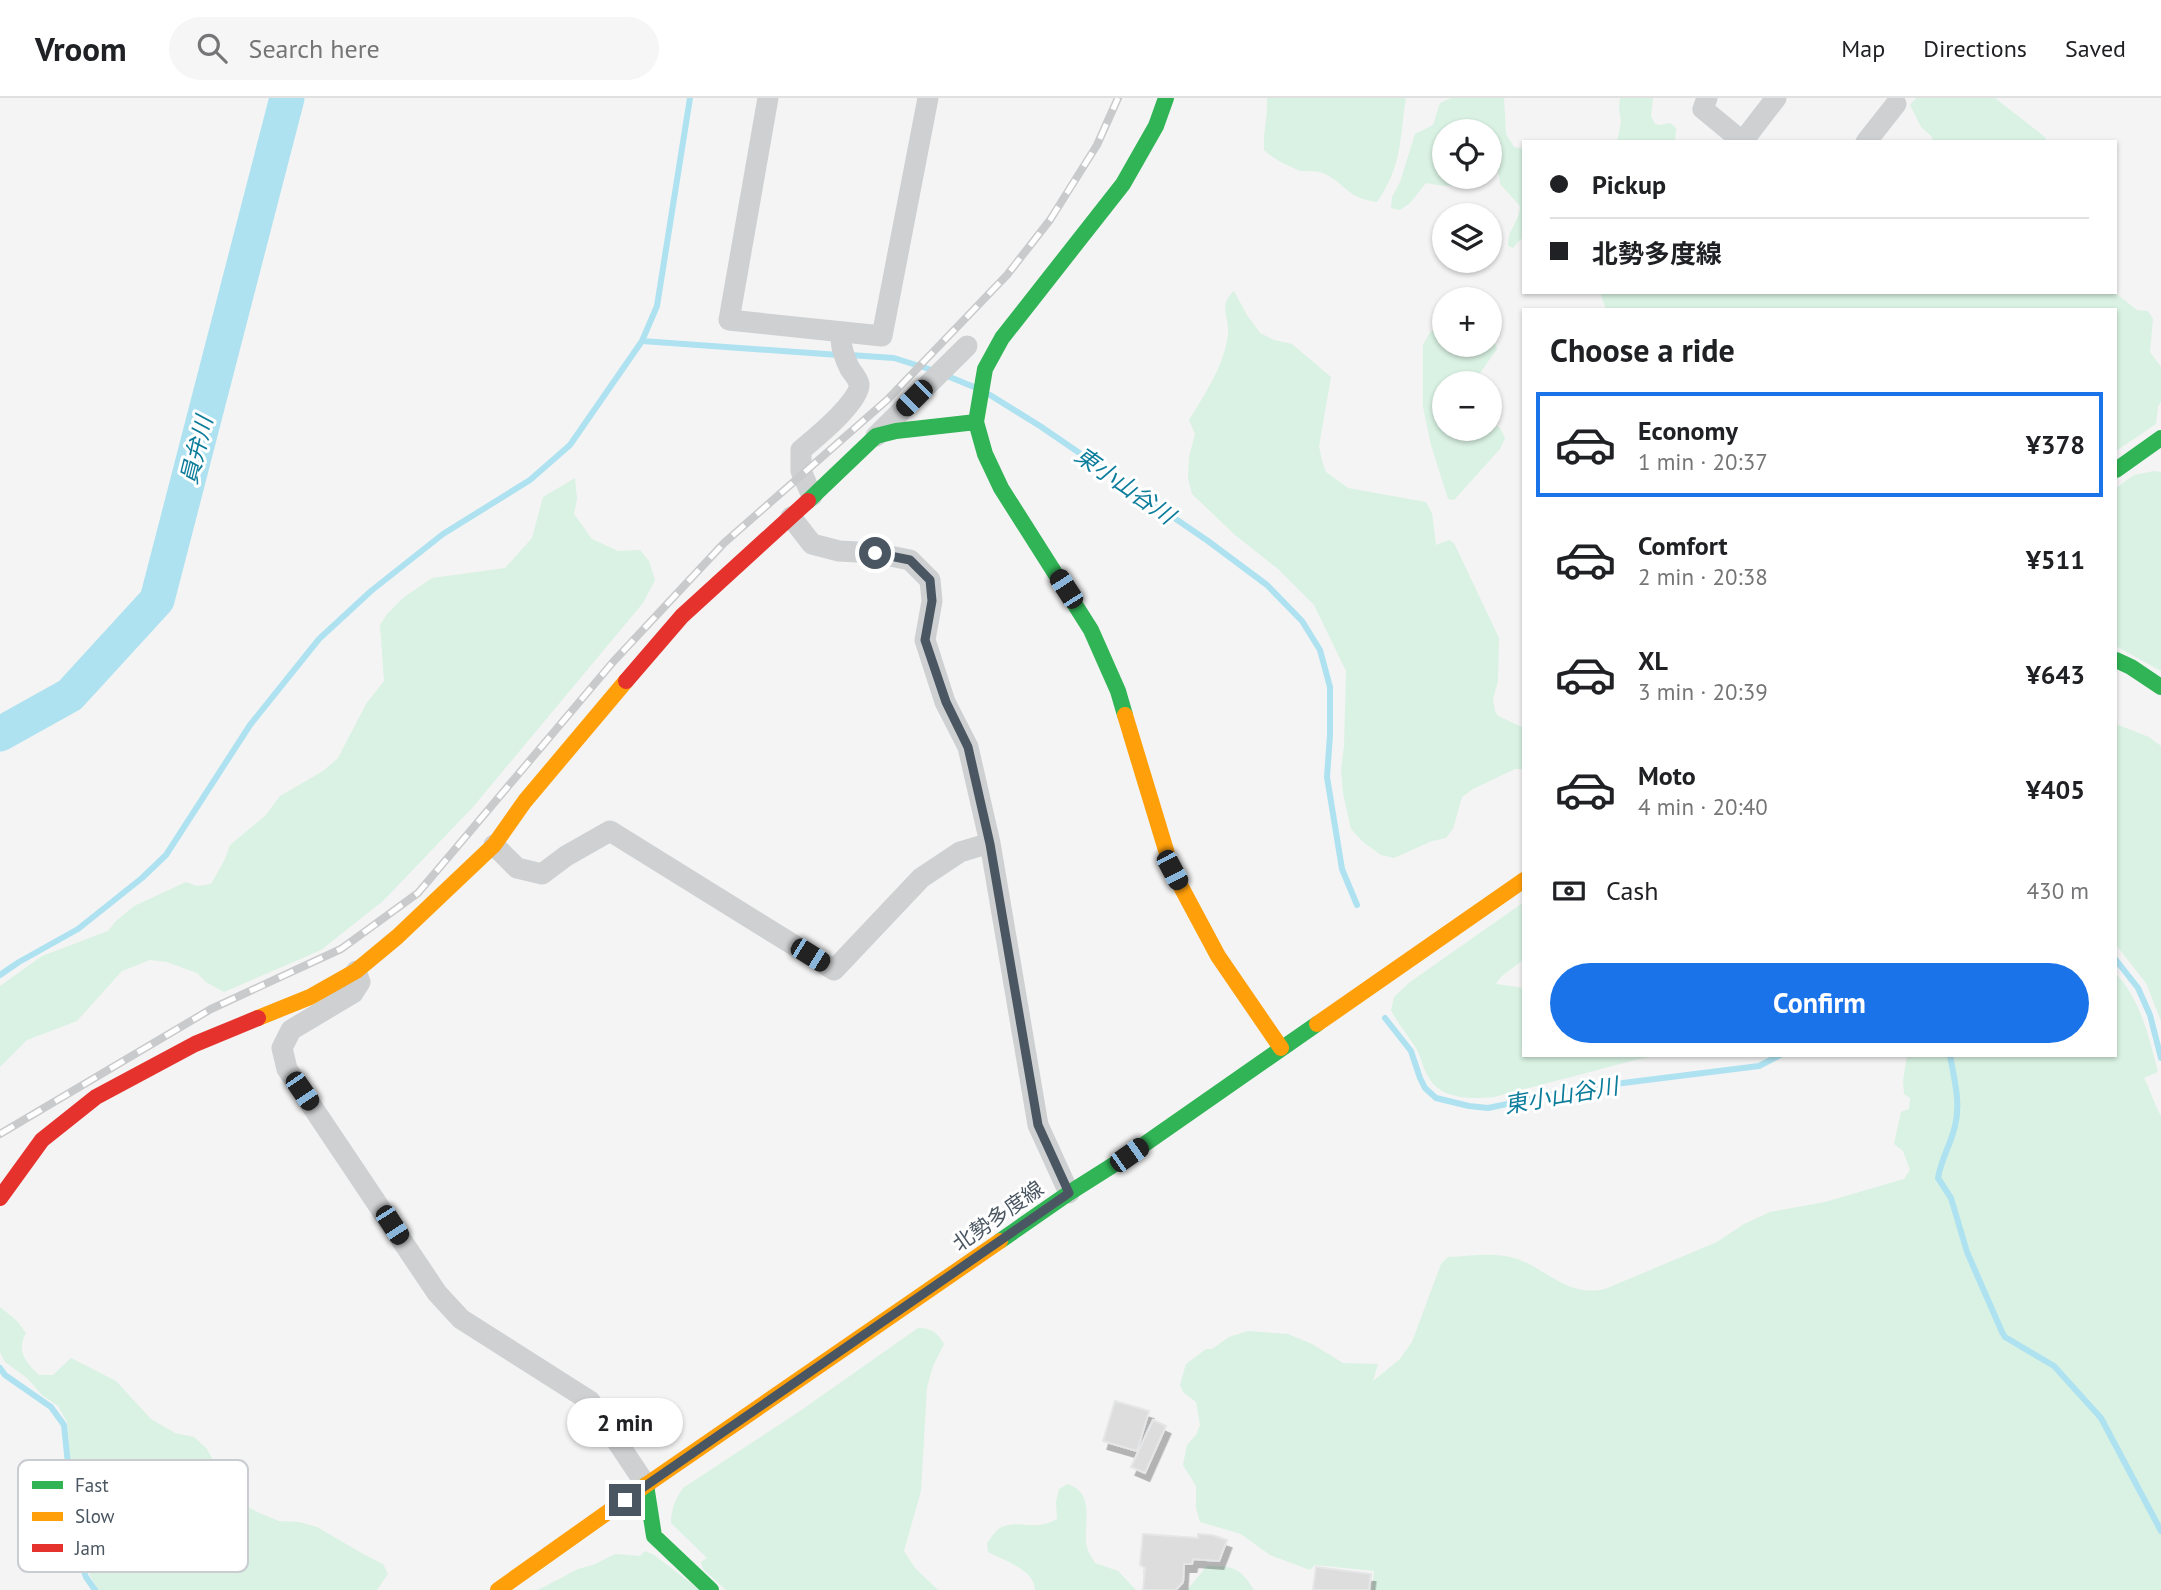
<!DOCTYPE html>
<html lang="en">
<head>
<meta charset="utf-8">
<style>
  body { margin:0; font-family:"PT Sans","Noto Sans JP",sans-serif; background:#f6f6f6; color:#202124; height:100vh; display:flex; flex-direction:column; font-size:26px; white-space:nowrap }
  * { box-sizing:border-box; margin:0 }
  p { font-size:23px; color:#757577 }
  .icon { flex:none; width:38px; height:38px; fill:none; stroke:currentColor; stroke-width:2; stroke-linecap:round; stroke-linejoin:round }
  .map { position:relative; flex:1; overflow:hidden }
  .panel { position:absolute; left:1522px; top:210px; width:595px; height:749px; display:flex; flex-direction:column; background:#fff; border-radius:0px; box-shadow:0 2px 5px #0004 }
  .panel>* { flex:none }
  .top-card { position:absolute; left:1522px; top:42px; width:595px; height:154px; border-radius:0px; box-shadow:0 2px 5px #0004; display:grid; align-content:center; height:154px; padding:0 28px; background:#fff }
  .buttons { position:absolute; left:1432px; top:21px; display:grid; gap:14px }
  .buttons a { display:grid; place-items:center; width:70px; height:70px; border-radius:50%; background:#fff; box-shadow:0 2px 5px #0004; font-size:35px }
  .end { position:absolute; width:32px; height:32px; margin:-16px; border:9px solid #4a5661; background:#fff; box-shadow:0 0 0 4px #fff }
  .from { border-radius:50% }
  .bubble { position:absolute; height:49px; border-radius:24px; background:#fff; box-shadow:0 2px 5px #0004; font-size:23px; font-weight:600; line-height:49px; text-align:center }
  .car { position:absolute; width:21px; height:42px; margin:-21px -10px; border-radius:9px; box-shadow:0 0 5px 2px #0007; background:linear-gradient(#222 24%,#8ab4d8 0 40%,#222 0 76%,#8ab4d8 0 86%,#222 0) }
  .top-card b { display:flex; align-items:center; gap:24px; height:66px; font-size:26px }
  .top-card b+b { border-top:2px solid #e0e0e0 }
  .top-card i { width:18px; height:18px; background:#202124 }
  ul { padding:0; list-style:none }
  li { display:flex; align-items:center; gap:21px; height:105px; margin:0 14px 10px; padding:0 14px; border:4px solid transparent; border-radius:0px }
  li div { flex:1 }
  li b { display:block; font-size:26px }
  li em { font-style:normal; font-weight:600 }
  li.current { border-color:#1a73e8 }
  li>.icon { width:63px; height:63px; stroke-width:1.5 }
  h2 { padding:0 28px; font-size:32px; line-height:84px }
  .pay { display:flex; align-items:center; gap:18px; height:77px; padding:0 28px; font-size:26px }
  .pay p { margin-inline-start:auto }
  .button { display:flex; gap:14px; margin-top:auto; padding:14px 28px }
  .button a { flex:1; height:80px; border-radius:42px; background:#1a73e8; color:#fff; font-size:28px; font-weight:600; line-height:80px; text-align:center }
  header { display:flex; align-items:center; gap:42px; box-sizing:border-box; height:98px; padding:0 35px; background:#fff; border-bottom:2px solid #e0e0e0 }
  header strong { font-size:33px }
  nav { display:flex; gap:38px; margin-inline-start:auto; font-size:24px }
  .search { width:490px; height:63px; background:#f6f6f6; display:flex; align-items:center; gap:18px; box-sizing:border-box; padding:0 24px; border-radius:38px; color:#757577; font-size:26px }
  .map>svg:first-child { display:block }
  .green { fill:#d9f2e3 }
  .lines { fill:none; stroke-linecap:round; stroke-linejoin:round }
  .stream { stroke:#aee2f0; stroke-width:6 }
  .river { stroke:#aee2f0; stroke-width:35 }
  .building { fill:#ddddde; stroke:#e5e6e7; stroke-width:2; filter:url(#shadow) }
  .street { stroke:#ced0d2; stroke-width:21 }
  .fast { stroke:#30b455; stroke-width:16 }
  .slow { stroke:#ff9f0a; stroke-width:16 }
  .jam { stroke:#e5322d; stroke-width:16 }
  .rail-casing { stroke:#c9cacc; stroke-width:8 }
  .rail { stroke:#fff; stroke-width:5; stroke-dasharray:16; stroke-linecap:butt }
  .route { stroke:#4a5661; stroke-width:9 }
  .labels { text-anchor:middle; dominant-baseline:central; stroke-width:6; stroke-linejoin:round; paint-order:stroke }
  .street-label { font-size:21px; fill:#4a5661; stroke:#fff }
  .water-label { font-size:23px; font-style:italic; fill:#0c7c9b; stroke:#fff }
  .key { fill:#fff; stroke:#c9ccd0; stroke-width:2 }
  .key-label { font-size:19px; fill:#4a5661 }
</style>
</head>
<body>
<header>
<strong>Vroom</strong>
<div class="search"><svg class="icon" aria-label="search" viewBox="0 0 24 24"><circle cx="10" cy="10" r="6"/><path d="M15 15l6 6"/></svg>Search here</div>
<nav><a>Map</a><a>Directions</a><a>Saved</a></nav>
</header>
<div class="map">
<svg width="2161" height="1492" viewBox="0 0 2161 1492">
  <defs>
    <filter id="shadow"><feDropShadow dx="4.5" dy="8" stdDeviation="0" flood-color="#0004"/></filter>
  </defs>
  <rect width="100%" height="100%" fill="#f4f4f4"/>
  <path class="green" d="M1267,0H1406C1399,42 1403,66 1377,104C1347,100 1347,87 1325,76C1316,71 1306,75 1298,72C1287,68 1272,60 1264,52C1263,34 1268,18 1267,0Z
    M1451,0H1504L1506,36L1514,49L1524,51V140L1520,142L1513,150L1508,148C1507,132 1520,123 1520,108L1500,86L1498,73L1494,64L1489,63V33H1444V79H1468C1456,91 1442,88 1426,85L1410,105L1400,112L1391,110L1392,99L1400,84L1415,36L1433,27L1440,5Z
    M1620,0H1653L1651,18L1655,26L1661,27L1670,25L1676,30L1675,44H1617L1621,24L1619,9Z
    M1916,0H1995L2045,39L2047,44H1933L1932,39L1921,29L1910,7Z
    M1234,193L1247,217L1260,235L1274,242L1292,246L1331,279L1319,348L1322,363L1326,374L1348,390L1426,404L1432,415L1436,447L1449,442L1454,445L1499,540L1498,583L1493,601L1495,613L1498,618L1524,630V671H1515L1473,691L1462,699L1453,731L1446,740L1432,743L1394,760L1381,757L1363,744L1351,731L1343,695L1341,672L1344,648L1346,573L1314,507L1278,471L1235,437L1192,396L1188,380L1189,359L1195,336L1189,322C1204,298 1226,264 1228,235C1229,217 1218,207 1234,193Z
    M1600,194H2114L2137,212L2148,213L2153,221L2150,254L2161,269V304L2158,308L2156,326L2116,353V212H1606Z
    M1444,219V247H1489V237L1493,239L1497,251L1473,285H1444V331H1489V322L1500,330L1505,340L1500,351L1454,402L1448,401L1431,347L1423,309V247L1429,236Z
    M2154,373L2161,374V573L2116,548V390L2134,377Z
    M575,380L577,401L574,416L592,441L618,453L640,452L649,463L655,482L643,505L473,709L383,803L321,852L224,894L206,884L197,875L167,864L150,862L122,873L77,923L27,942L0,969V888L42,858L108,833L116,823L134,808L186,784L197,788L211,786L225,761L230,747L265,718L280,698L323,673L338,660L366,606L384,583L380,527L387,516L403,500L432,480L505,470L532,440L543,399Z
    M2116,626L2149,639L2161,648V923L2146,885L2116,847Z
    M1524,804V860C1516,870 1502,874 1496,886L1524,890V957H1663L1639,961L1494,999C1473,1001 1442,1002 1429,980C1423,971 1421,959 1416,950C1408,937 1398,926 1391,912L1394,899L1410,884Z
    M2116,876C2141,902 2149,940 2158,974L2144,980C2151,993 2154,1006 2161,1018V1492H1372L1374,1473L1315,1467L1310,1472L1270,1457L1241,1436L1200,1424L1196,1410V1388L1183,1367L1187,1347L1196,1337L1200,1327L1196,1304L1183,1294L1180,1287L1186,1266L1206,1251H1212L1229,1239L1248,1233L1288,1236L1312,1246L1343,1265L1378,1266L1373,1283L1400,1261L1412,1244L1441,1166L1448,1159C1469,1158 1494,1154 1514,1160C1545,1169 1567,1200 1605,1191L1717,1144L1744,1126L1770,1114L1825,1104L1904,1081L1910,1072L1903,1053L1894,1046L1901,1014L1909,1011L1910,1000L1904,996L1903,983L1907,957H2116Z
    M0,1209L17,1223L26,1235C16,1253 25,1264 39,1277H53L71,1260L116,1283L151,1321L175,1335L194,1339L207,1351L220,1375L245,1407L257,1414L279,1423L299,1424L317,1429L365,1457L383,1466L388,1476L377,1492H98L90,1477L78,1445L67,1324L58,1308L42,1297L27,1280L5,1264L0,1254Z
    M918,1230C931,1230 937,1234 944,1246L933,1268L927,1289L921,1393L904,1453L915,1470L938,1492H726L703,1471L701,1464L707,1460L671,1425C671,1411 675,1402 683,1390L800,1313Z
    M1068,1386C1095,1396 1084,1423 1086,1443C1086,1451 1091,1458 1095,1465L1118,1473L1136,1492H1035C1035,1472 1003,1462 988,1454L987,1445C991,1440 996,1431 1002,1429C1020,1421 1034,1434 1057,1421L1056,1404L1059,1391Z
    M645,1453L654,1457L700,1492H538L578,1471L593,1467L615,1456L640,1458Z
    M1207,1468C1232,1468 1240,1469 1254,1492H1187Z"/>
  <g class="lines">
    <path class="stream" d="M642,243L839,257
      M850,257L894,260L935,273
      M945,277L974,289
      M990,297L1040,328L1208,443L1267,487L1302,523L1320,552L1330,589V637L1327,679L1342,771L1357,807
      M2116,862L2138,890L2150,917L2161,960
      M0,877L19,864L78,831L142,780L166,757L250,627L319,541L371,493L443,436L530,382L570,347L642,243L657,208L690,0
      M1385,920L1411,953L1420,980L1425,990L1436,1000L1469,1008L1488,1010L1583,990L1759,968L1780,957
      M1950,957C1954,981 1961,1004 1955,1028C1951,1046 1941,1061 1938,1080L1951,1100L1967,1154L2002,1234L2005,1239L2054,1268L2101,1320L2161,1433
      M0,1270L5,1277L51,1309L64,1327L77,1455L86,1479L95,1492"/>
    <path class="river" d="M0,636L70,597L157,502L287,0"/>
  </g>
  <path class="building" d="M1115,1303L1149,1313L1137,1353L1103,1343Z
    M1153,1322L1166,1328L1145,1375L1131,1369Z
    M1143,1436L1198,1440V1436L1212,1437L1227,1442L1219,1463L1193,1461L1192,1466H1184L1183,1484L1176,1492H1143L1145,1470L1140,1467Z
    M1316,1469L1371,1476L1369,1492H1313Z"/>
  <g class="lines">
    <path class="street" d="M768,0L729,222L882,238L928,0
      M1707,0L1703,11L1743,44
      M1743,43L1776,0
      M1866,44L1896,6
      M876,338L967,248
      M812,398L801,373V352C814,341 861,303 859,286C858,281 853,275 850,271C845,261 839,245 842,234
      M791,419L812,446L839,453L875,455L910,462L930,482L932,503L925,542L945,604L968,649L990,745L1038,1027L1069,1095
      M494,747L517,770L542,776L566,758L610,733L834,872L921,780L960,754L990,745
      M356,873L360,884L353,895L291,932L282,950L287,971L437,1195L461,1221L590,1303L646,1387"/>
    <path class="fast" d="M2116,372L2161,340
      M808,403L876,338L896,333L976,324
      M2116,562L2131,569L2161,589
      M1125,617L1118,593L1091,532L1001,390L985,356L976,324L985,271L1002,240L1123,86L1156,28L1166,0
      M1000,1143L1069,1095L1129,1057L1317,926
      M646,1387L654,1438L711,1492"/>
    <path class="slow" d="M1125,617L1172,772L1218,858L1281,950
      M258,920L310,899L356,873L397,839L494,747L525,703L626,583
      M1317,926L1524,782
      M498,1492L646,1387L1000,1143"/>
    <path class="jam" d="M626,583L682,518L808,403
      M0,1100L42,1042L96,999L195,946L258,920"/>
    <defs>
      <path id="rail" d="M0,1036L211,911L341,851L418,795L613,564L724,445L887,302L1007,177L1050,122L1097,47L1118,0"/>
    </defs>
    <use href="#rail" class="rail-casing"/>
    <use href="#rail" class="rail"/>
  </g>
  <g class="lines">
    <path class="route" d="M625,1402L1069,1095L1038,1027L990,746L968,649L946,604L925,542L932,503L930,482L910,462L875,455"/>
  </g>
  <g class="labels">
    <g class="street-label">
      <text transform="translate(998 1118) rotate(-35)">北勢多度線</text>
    </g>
    <g class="water-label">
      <text transform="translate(196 352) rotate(-76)">員弁川</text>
      <text transform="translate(1125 387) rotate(35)">東小山谷川</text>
      <text transform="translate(1561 997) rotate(-10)">東小山谷川</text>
    </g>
  </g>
  <rect x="18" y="1362" width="230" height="112" rx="10" class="key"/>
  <rect x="32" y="1383" width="31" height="8" fill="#30b455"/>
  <rect x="32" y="1414" width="31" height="9" fill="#ff9f0a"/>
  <rect x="32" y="1446" width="31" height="8" fill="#e5322d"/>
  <g class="key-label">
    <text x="75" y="1394">Fast</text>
    <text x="75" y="1425">Slow</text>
    <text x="75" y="1457">Jam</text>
  </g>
</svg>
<div class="buttons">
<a><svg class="icon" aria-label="locate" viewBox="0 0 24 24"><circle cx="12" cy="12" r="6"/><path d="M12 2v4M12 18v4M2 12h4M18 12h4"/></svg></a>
<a><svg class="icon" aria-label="layers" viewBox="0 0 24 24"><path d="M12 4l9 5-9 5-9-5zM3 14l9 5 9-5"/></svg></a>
<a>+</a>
<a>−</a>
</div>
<i class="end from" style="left:875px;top:455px"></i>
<i class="end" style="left:625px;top:1402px"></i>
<div class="bubble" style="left:567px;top:1300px;width:116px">2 min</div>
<i class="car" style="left:914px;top:300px;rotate:225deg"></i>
<i class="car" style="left:1066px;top:491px;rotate:327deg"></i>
<i class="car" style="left:1172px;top:772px;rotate:152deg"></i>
<i class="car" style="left:810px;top:857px;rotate:122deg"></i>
<i class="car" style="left:302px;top:993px;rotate:146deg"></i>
<i class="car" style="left:1129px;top:1057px;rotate:55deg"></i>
<i class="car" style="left:392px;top:1127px;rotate:147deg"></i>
<div class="top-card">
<b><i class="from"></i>Pickup</b>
<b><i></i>北勢多度線</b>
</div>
<section class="panel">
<h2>Choose a ride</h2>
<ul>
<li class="current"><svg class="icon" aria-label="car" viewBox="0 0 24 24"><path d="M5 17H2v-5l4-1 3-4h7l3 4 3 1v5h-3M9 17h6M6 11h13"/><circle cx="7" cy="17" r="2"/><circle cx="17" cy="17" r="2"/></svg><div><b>Economy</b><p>1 min · 20:37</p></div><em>¥378</em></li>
<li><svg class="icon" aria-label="car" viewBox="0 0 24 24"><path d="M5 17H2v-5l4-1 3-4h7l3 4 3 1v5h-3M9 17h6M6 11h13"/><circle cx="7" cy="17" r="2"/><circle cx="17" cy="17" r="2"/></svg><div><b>Comfort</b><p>2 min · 20:38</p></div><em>¥511</em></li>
<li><svg class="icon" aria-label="car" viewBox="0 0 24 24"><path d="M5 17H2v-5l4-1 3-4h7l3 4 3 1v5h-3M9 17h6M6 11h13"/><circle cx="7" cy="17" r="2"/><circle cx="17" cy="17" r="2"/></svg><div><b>XL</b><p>3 min · 20:39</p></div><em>¥643</em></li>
<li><svg class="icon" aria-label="car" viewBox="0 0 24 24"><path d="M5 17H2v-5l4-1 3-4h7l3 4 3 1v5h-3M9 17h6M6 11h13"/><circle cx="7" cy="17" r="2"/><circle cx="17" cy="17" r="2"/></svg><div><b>Moto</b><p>4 min · 20:40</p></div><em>¥405</em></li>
</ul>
<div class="pay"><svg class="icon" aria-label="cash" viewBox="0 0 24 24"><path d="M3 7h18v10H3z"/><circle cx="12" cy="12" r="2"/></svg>Cash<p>430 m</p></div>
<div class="button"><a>Confirm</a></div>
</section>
</div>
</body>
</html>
